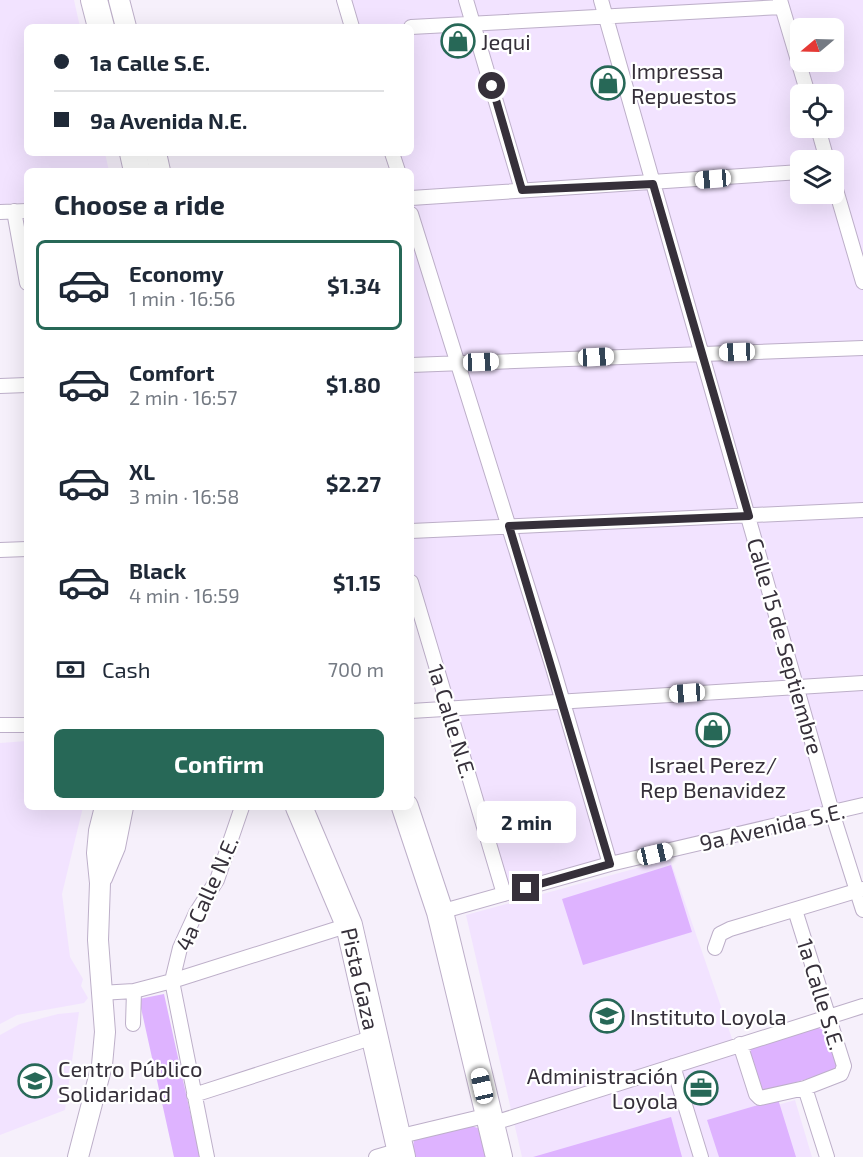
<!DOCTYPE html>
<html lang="en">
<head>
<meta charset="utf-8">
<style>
  body { margin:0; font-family:"Exo 2",sans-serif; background:#f2f2f3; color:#1f2937; height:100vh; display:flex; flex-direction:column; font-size:22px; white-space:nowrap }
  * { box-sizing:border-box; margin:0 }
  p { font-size:20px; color:#747a83 }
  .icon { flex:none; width:33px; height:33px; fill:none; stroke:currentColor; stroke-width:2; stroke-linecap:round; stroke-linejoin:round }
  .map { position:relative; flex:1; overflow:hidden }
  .details { position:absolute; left:24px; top:168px; width:390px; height:642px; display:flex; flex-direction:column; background:#fff; border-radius:9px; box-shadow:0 6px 24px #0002 }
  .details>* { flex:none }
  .guide { position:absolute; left:24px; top:24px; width:390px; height:132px; border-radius:9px; box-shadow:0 6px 24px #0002; display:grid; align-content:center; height:132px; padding:0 30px; background:#fff }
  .needle { width:39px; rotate:251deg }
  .controls { position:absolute; left:790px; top:18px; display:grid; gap:12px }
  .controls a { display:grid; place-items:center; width:54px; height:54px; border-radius:9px; background:#fff; box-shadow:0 6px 24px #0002; font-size:30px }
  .end { position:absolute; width:27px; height:27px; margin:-14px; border:8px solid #36303a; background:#fff; box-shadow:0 0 0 3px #fff }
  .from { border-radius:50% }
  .bubble { position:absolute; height:42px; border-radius:9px; background:#fff; box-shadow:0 6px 24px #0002; font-size:20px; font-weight:700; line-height:42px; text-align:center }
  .car { position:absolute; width:18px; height:36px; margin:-18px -9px; border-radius:8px; box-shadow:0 0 4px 2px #0007; background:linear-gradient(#fff 24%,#345 0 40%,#fff 0 76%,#345 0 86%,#fff 0) }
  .guide b { display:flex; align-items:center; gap:21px; height:57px; font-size:22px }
  .guide b+b { border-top:2px solid #e0e1e3 }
  .guide i { width:15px; height:15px; background:#1f2937 }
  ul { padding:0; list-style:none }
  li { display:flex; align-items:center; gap:18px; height:90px; margin:0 12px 9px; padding:0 18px; border:3px solid transparent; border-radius:9px }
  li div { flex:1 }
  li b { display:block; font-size:22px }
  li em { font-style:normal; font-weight:700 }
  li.current { border-color:#276857 }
  li>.icon { width:54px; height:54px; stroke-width:1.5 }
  h2 { padding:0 30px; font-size:27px; line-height:72px }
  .pay { display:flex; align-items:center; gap:15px; height:66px; padding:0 30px; font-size:22px }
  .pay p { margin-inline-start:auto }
  .cta { display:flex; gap:12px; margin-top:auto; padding:12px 30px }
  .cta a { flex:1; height:69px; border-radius:9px; background:#276857; color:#fff; font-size:24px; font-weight:700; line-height:69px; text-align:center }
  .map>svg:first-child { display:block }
  .built { fill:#f2e3ff; fill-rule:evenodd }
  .green { fill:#deb3ff }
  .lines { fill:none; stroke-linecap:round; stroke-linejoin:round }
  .street-casing { stroke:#bdafc9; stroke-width:16 }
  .secondary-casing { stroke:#bdafc9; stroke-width:22 }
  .highway-casing { stroke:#bdafc9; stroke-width:28 }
  .street { stroke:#fff; stroke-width:14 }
  .secondary { stroke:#fff; stroke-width:20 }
  .highway { stroke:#fff; stroke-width:26 }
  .route { stroke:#36303a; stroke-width:8 }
  .labels { text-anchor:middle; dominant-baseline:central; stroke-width:4.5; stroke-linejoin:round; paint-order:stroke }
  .poi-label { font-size:22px; fill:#36303a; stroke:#fff; text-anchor:start }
  .street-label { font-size:22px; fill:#36303a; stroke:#fff }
</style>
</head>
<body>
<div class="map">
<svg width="863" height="1157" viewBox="0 0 863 1157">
  <rect width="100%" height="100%" fill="#f6f0fb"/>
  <path class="built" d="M0,0H74L80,27H27V153H105L109,171H27V203L0,204Z
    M344,0H863V805L504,894L411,584V171H397L392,153H411V27H352ZM801,28H834V62H801ZM801,94H834V128H801ZM801,160H834V194H801Z
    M27,741V807H83L62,894L70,957L83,979L81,986L88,998L84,1003L17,1015L0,1024V743Z
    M670,859L757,1111L795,1100L812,1157H522L466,915Z
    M79,1012L65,1110L0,1135V1035L20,1024L58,1014Z"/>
  <path class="green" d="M671,865L692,932L583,965L562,899Z
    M164,994L200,1157H174L139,999Z
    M815,1027L828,1031L838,1066L835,1071L762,1092L750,1055L751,1048Z
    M778,1099L796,1157H719L707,1120Z
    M671,1117L682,1157H532H533Z
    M471,1126L478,1128L484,1139L488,1157H411L414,1140Z"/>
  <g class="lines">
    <defs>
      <path id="street" d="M344,0L352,27
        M466,0L522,190
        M601,0L832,812L863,910
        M780,0L808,94
        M411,27L782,7
        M818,128L827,160
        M392,153L398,171
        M834,183L863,282
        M411,198L801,172
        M14,211L27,283
        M0,212L27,211
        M411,214L553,668L610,864
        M411,365L863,348
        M0,386L27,385
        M411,531L863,510
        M0,550L27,549
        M411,582L504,894
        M411,711L863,683
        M0,725H27
        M440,912L610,864L863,805
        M715,948L720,934L730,929L863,889
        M100,993L134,991L172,981L349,925
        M133,1024L134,991
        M740,1044L756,1094L760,1098L805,1088L841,1074L844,1066L795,910
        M673,1066L701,1157
        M805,1088L827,1157
        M194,1095L374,1037
        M491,1124L863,1006
        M397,1137L489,1115
        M207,1157L172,981L180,948L196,913L217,880L242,807
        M376,1157L400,1150"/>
      <path id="secondary" d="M119,0L126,27
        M156,153L160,171
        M102,878L115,847L123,807
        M78,1157L102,1065L105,1032L98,940L100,883L97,853L99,831L105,807"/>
      <g id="highway">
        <path d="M94,0L101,27"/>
        <path d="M133,153L137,171"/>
        <path id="s1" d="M299,807L349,925L402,1157"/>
        <path d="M405,807L440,912L499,1157"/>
      </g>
    </defs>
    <use href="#street" class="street-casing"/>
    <use href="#secondary" class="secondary-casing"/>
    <use href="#highway" class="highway-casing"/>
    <use href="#street" class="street"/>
    <use href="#secondary" class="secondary"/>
    <use href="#highway" class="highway"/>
  </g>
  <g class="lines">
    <path class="route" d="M492,86L522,190L653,184L749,516L509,526L610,864L526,888"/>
  </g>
  <defs>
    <symbol id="shop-ring" viewBox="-11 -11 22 22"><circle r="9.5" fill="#fff" stroke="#276857" stroke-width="1.5"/><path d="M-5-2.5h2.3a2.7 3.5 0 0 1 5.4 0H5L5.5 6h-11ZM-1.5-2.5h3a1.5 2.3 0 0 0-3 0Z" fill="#276857"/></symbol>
    <symbol id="school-ring" viewBox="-11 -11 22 22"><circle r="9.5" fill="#fff" stroke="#276857" stroke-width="1.5"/><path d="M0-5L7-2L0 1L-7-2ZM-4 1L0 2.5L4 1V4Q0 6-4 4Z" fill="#276857"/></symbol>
    <symbol id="office-ring" viewBox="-11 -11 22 22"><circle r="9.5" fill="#fff" stroke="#276857" stroke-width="1.5"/><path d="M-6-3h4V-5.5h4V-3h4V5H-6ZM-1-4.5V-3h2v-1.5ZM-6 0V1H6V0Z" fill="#276857"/></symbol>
  </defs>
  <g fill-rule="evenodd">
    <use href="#shop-ring" x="439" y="22" width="38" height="38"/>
    <use href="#shop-ring" x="589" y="64" width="38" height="38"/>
    <use href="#shop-ring" x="694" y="711" width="38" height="38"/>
    <use href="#school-ring" x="588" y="997" width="38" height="38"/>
    <use href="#school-ring" x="16" y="1062" width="38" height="38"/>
    <use href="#office-ring" x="682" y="1069" width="38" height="38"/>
  </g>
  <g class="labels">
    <g class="poi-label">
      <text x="481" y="41">Jequi</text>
      <text x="631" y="70">Impressa<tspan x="631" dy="25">Repuestos</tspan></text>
      <text x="713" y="764" text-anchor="middle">Israel Perez/<tspan x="713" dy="25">Rep Benavidez</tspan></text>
      <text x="630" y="1016">Instituto Loyola</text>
      <text x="58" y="1068">Centro Público<tspan x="58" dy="25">Solidaridad</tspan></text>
      <text x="678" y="1075" text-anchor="end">Administración<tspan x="678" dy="25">Loyola</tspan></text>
    </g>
    <g class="street-label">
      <text transform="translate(786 646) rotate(74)">Calle 15 de Septiembre</text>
      <text transform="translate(453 721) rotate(73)">1a Calle N.E.</text>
      <text transform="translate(772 826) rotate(-13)">9a Avenida S.E.</text>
      <text transform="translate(206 893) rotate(-66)">4a Calle N.E.</text>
      <text stroke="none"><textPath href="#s1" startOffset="183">Pista Gaza</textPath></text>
      <text transform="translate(822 994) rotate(73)">1a Calle S.E.</text>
    </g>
  </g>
</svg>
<div class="controls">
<a><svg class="needle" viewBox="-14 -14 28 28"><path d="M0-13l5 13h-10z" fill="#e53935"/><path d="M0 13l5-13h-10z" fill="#747a83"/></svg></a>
<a><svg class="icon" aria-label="locate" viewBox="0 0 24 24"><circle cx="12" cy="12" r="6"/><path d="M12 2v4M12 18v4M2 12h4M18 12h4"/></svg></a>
<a><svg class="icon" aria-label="layers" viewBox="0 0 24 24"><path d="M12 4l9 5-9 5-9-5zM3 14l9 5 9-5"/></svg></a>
</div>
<i class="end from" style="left:492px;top:86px"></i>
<i class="end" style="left:526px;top:888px"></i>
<div class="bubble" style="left:477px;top:801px;width:99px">2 min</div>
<i class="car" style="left:713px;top:179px;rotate:265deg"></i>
<i class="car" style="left:737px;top:352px;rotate:268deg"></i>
<i class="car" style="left:596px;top:357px;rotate:87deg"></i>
<i class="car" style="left:481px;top:362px;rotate:88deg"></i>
<i class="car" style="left:687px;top:693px;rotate:266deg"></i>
<i class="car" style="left:655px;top:854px;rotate:77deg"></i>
<i class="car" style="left:482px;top:1086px;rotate:347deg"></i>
<div class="guide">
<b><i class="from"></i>1a Calle S.E.</b>
<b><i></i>9a Avenida N.E.</b>
</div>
<section class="details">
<h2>Choose a ride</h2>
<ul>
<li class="current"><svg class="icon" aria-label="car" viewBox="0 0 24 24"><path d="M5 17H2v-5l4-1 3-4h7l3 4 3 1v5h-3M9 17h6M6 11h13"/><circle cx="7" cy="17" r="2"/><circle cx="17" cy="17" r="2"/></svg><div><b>Economy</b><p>1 min · 16:56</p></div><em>$1.34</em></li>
<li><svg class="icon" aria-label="car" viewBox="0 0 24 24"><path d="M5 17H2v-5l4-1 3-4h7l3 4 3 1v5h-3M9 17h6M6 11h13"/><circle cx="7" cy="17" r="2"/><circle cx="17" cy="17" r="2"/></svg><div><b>Comfort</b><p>2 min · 16:57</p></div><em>$1.80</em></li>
<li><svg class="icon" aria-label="car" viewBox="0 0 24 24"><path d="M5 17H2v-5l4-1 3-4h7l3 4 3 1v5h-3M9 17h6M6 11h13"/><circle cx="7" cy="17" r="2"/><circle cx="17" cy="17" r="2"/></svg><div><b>XL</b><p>3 min · 16:58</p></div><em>$2.27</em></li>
<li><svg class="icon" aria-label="car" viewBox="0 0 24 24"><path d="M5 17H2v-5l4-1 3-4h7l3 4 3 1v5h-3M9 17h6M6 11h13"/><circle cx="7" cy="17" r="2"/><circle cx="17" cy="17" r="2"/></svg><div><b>Black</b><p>4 min · 16:59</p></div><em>$1.15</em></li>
</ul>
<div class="pay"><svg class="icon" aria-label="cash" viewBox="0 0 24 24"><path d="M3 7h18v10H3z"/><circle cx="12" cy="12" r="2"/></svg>Cash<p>700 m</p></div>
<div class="cta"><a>Confirm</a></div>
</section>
</div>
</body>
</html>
